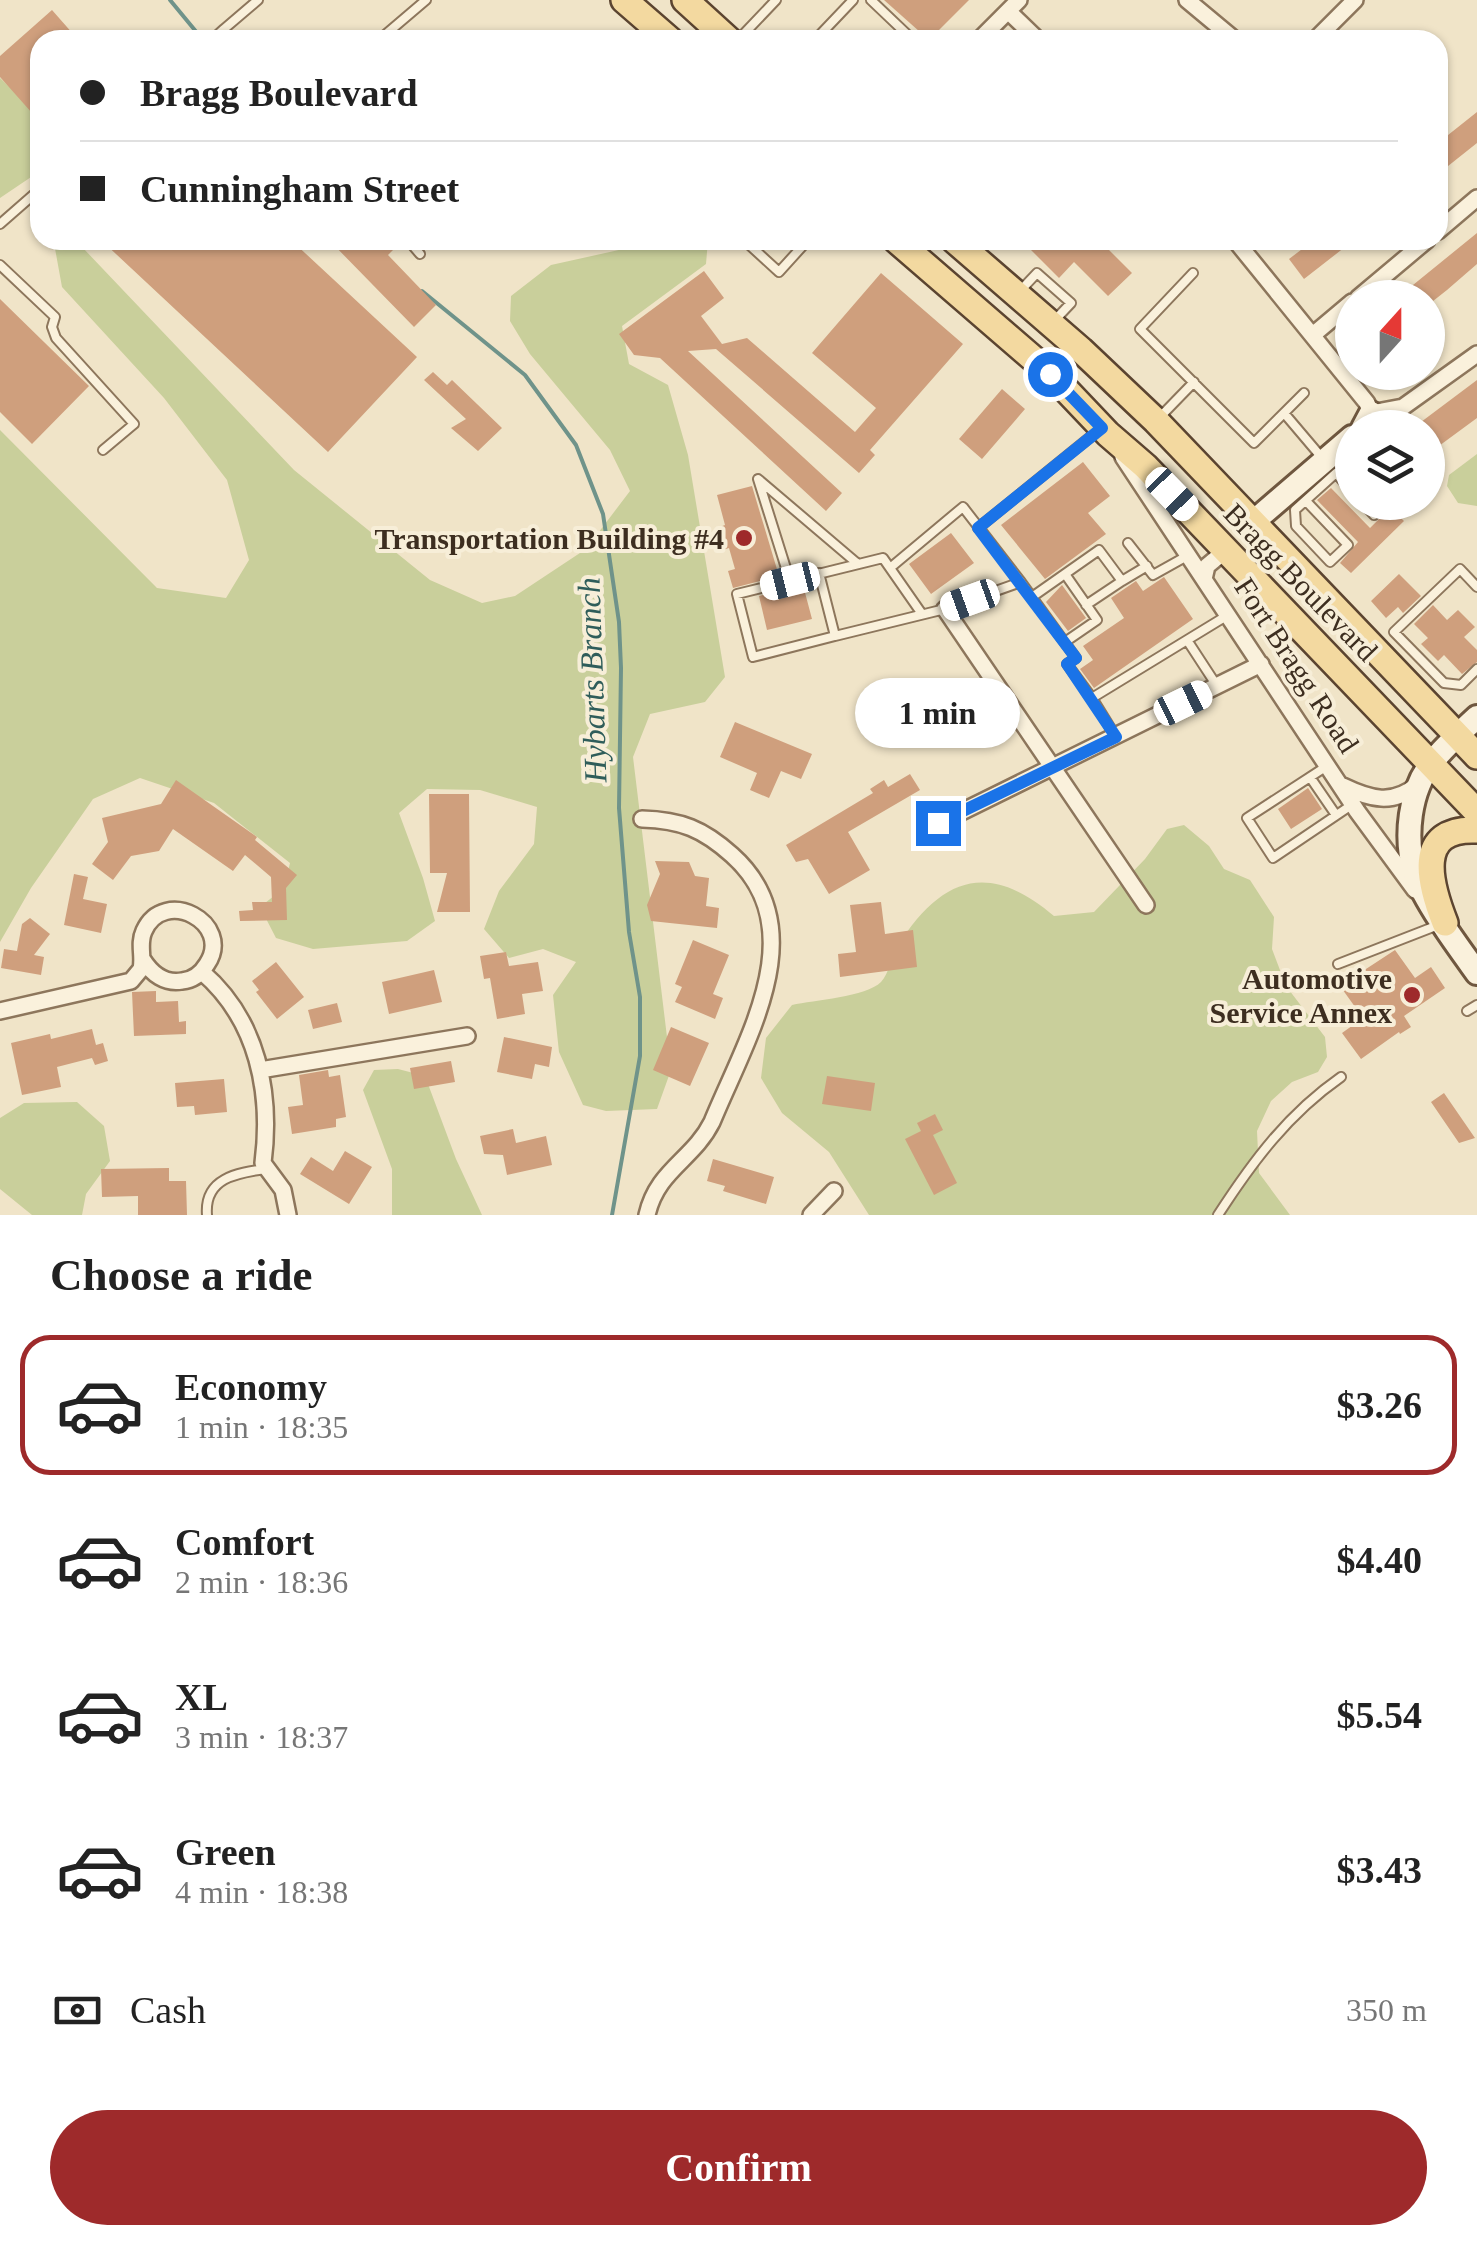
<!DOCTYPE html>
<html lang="en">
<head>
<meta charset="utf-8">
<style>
  body { margin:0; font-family:"Times New Roman",serif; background:#f6f6f6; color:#222; height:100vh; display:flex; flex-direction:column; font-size:38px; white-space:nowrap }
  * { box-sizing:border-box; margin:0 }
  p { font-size:32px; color:#767676 }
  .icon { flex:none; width:55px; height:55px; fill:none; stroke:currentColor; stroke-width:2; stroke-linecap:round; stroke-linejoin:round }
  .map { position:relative; height:1215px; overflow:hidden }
  .panel { display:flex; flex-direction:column; background:#fff; flex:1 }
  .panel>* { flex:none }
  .guide { position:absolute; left:30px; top:30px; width:1418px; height:220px; border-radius:30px; box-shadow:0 2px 8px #0004; display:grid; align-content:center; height:220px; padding:0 50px; background:#fff }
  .needle { width:65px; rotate:21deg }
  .controls { position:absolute; left:1335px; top:280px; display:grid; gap:20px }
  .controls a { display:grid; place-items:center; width:110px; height:110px; border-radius:50%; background:#fff; box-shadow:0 2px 8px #0004; font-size:50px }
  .end { position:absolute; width:45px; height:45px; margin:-22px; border:12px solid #1a73e8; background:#fff; box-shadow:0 0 0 5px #fff }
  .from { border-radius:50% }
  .bubble { position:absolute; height:70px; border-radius:35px; background:#fff; box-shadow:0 2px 8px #0004; font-size:32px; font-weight:600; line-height:70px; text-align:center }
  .car { position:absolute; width:30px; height:60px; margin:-30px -15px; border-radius:12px; box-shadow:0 0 8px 2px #0007; background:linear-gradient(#fff 24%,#345 0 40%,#fff 0 76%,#345 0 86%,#fff 0) }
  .guide b { display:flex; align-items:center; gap:35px; height:95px; font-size:38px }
  .guide b+b { border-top:2px solid #e0e0e0 }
  .guide i { width:25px; height:25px; background:#222 }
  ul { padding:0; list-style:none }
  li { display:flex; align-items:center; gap:30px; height:140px; margin:0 20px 15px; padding:0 30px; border:5px solid transparent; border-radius:30px }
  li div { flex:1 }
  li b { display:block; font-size:38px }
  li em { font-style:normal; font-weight:600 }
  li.on { border-color:#9e2a2b }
  li>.icon { width:90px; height:90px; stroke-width:1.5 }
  h2 { padding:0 50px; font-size:45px; line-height:120px }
  .pay { display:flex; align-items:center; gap:25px; height:110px; padding:0 50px; font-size:38px }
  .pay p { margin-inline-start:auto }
  .primary-button { display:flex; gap:20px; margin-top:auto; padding:20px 50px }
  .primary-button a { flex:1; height:115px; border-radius:60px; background:#9e2a2b; color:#fff; font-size:40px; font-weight:600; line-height:115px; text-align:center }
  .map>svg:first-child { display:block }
  .green { fill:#c9cf9b }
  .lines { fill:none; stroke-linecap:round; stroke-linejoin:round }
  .stream { stroke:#6f938a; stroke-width:4 }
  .building { fill:#cf9f7d }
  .lane-casing { stroke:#8d765c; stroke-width:12 }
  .street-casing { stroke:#8d765c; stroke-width:20 }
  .secondary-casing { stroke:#6f573f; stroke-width:28 }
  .primary-casing { stroke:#5b4430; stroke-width:30 }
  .lane { stroke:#faf1dc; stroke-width:8 }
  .street { stroke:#faf1dc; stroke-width:15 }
  .secondary { stroke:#faf1dc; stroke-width:22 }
  .primary { stroke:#f3d9a0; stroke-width:25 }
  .route { stroke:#1a73e8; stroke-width:12 }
  .poi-dot { fill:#9e2a2b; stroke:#f7eed8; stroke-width:4 }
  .labels { text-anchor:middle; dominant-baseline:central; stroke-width:8; stroke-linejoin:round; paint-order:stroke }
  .poi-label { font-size:30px; font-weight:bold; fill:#3d2e20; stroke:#f7eed8; text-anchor:end }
  .street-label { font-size:30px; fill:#3d2e20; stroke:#f7eed8 }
  .water-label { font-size:32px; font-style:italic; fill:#2f5d5a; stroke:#f7eed8 }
</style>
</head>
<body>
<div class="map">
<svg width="1477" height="1215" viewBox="0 0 1477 1215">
  <rect width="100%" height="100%" fill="#f0e4c8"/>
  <path class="green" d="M0,78L40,116V171L0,198Z
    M664,240H708L706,264L622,326L629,364L668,385L688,455L725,677L705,702L650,714L633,757L671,1070L657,1109L606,1111L583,1105L559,1052L553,995L576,962L543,949L509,958L484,929L499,891L534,844L537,807L480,790L427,789L399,813L423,878L435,921L407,941L313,949L276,938L260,907L284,888L290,863L214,803L140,778L93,799L31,888L0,942V430L157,588L226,598L249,560L227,480L164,398L62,287L54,243L83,248L294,470L430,580L482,603L515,596L586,549L630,491L610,450L530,354L510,321L511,296L551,265Z
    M1477,454V506L1458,503L1447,486L1449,475Z
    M1184,825L1209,846L1224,869L1250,880L1274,917L1272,949L1286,986L1325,1037L1327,1057L1318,1072L1292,1082L1271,1101L1257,1131L1259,1173L1290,1215H869L829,1152L782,1113L761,1078L766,1038L792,1005C814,1000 866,997 881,982C889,974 891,957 897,947C941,877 988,860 1054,916L1094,912L1145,859L1167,829Z
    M398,1069L425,1076L456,1159L482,1215H392V1169L363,1090L374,1070Z
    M77,1102L104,1126L110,1161L86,1194L82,1215H32L0,1189V1118L24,1103Z"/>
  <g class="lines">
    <path class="stream" d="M170,0L203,40
      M422,291L525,375L576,445L603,514L619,622L621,668L619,808L629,932L640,997V1056L612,1215"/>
  </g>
  <path class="building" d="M884,0H969L929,40Z
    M52,10L74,35L68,40H40V122L0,77V56Z
    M1477,112V143L1438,174V143Z
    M1477,233V264L1447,290L1428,305V298H1397Z
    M101,240H291L417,357L328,452Z
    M329,240H389L396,247L388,255L436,305L414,327Z
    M1021,240H1099L1132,273L1108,296L1074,262L1059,278Z
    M1314,240H1354L1304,279L1289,259Z
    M704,271L724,298L701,316L722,344L747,338L855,432L876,408L812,353L881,273L963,344L870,450L875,455L859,473L716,349L688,351L842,493L826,511L660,358L634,355L619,334Z
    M0,299L89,386L32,444L0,412Z
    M433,372L447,385L452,380L502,428L478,451L451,428L466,419L424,380Z
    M1477,380V418L1428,454V428H1413Z
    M1002,389L1025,409L982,459L959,439Z
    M1083,462L1110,496L1088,513L1106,534L1045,579L1001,525Z
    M752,486L779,576L733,588L728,571L735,569L729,548L723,550L717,528L725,525L717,495Z
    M1331,488L1370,528L1385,513L1375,502H1402L1394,511L1404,521L1351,573L1340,563L1358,542L1317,500Z
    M951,533L974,563L931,594L909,564Z
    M1399,574L1421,596L1403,613L1398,607L1386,618L1371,601Z
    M1164,577L1193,619L1094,688L1080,669L1093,660L1083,646L1124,618L1111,598L1136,581L1143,591Z
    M803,585L812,619L767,630L759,596Z
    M1062,585L1086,618L1068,631L1046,602Z
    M1433,605L1447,620L1458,610L1475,627L1464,637L1477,650V662L1462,674L1444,655L1438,661L1421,644L1428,638L1414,624Z
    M735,722L812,754L801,779L781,771L769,798L750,790L757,773L720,757Z
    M910,774L920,790L848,832L870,870L829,894L808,859L796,862L786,845L873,793L870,789L884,780L888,787Z
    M176,780L257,837L255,840L297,875L286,888L287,920L240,921L239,911L253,910L252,902H272L271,877L245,855L233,871L173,829L159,851L131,856L113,880L92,864L108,842L102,818L161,804Z
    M1308,788L1322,809L1291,829L1278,809Z
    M429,794H469L470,912H437L447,873H430Z
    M655,861L689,862L695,876L709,878L706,906L719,908L717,928L651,921L647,905L660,874Z
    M74,874L88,877L83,899L107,904L101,933L64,925Z
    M881,902L885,934L913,930L917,967L840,977L838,954L856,952L850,905Z
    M30,918L50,934L34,955L44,957L41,975L1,968L4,949L17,951L22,924Z
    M693,940L729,955L713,994L723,998L715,1019L675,1002L682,987L675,984Z
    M1395,950L1415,978L1431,967L1445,988L1404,1016L1411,1027L1400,1034L1399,1032L1361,1059L1342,1033L1363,1018L1340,986Z
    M506,952L509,966L538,962L543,991L522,994L525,1014L497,1019L490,978L484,979L480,956Z
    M276,962L304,997L277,1019L256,992L259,990L252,981Z
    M434,970L442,1002L389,1014L382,982Z
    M156,991V1002L178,1001L179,1022L186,1021V1034L134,1036L132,992Z
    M337,1003L342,1022L313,1029L308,1010Z
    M671,1027L709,1043L690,1086L653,1070Z
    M92,1029L96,1045L103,1043L108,1061L95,1065L92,1058L57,1067L61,1087L22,1095L11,1043L50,1034L51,1039Z
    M504,1037L552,1047L549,1067L535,1064L532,1079L497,1072Z
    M451,1061L455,1082L414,1089L410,1068Z
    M328,1070L329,1077L340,1075L346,1117L336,1119V1127L292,1134L288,1107L303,1105L299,1075Z
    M827,1076L875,1083L871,1111L822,1104Z
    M224,1079L227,1112L195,1115L194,1106L177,1107L175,1083Z
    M1444,1093L1475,1138L1459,1143L1431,1102Z
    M935,1114L943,1130L933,1135L957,1183L934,1195L905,1139L921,1131L917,1123Z
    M513,1129L516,1143L546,1136L552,1165L507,1175L503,1155L484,1154L480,1136Z
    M345,1151L372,1167L349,1204L300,1174L311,1157L333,1171Z
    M713,1159L774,1177L766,1204L723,1191L725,1186L707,1181Z
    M169,1168V1181H186L187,1215H138V1196L102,1197L101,1169Z"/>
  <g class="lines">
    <defs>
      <path id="lane" d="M871,0L913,40
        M212,40L224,29
        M234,40L224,29L258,0
        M379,40L426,0
        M738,40L776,0
        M815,40L853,0
        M0,224L40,189
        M408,240L420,254
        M744,240L779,272L808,240
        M0,265L55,317L52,327L56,338L134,424L103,450
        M1193,273L1140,329L1254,443L1304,393
        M1020,291L1037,273L1071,303L1053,322
        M1284,413L1323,459
        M1159,418L1194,382
        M1306,501L1348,545L1330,562L1296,526L1295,510L1336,473L1352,492
        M1362,502L1374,515
        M978,528L1099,430
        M1128,543L1153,575L1187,556
        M890,568L963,507L1021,582
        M819,573L835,636L753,657L737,594L883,558L922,614
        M790,581L758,479L858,564
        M1477,587L1460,569L1394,632L1444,683L1461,685L1477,669
        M1032,597L1099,550L1122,581L1147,566
        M1086,605L1122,581
        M835,636L945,609L1021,582L1076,658L1067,664L1092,698
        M1187,640L1217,686
        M1065,642L1097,620L1065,574
        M1116,737L1092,698L1228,615
        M1327,766L1247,818L1273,858L1353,804
        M1310,777L1336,815
        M1338,964L1441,924
        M1467,1011L1477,1005
        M207,1215C204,1178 237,1173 265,1169
        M1218,1215C1253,1161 1288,1114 1341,1077"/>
      <path id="street" d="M1187,0L1235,40
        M1008,11L1038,40
        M979,40L1019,0
        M1315,40L1355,0
        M1438,231L1477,198
        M1235,240L1367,403L1371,413L1403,407L1477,354
        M1358,298L1427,240
        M1314,334L1352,302
        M1123,457L1357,811L1415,890
        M1204,579L1207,566L1225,551
        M945,609L1146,905
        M1343,786C1370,799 1393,806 1418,784
        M642,819C681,820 703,829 732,855C815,929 746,1039 712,1122C693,1160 657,1170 647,1215
        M939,823L1261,664
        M202,972C258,1020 272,1093 263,1163L283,1190L288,1215
        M0,1011L131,981L141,969C144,956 138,944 144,931C164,886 234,923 207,964C201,974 193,980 182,981C165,984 152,974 143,960
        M260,1070L467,1036
        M811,1215L834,1191"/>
      <path id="secondary" d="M1363,428L1371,413
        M1252,523L1352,437
        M1477,717C1462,731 1446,745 1433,761C1409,790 1404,838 1415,873C1424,901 1459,948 1477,973"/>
      <path id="primary" d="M624,0L670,40
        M685,0L729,40
        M896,240L1051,374L1108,434L1145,466L1477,812
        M954,240L1081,350L1156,421L1477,756
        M1445,923C1430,885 1413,827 1477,830"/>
    </defs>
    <use href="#lane" class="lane-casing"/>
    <use href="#street" class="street-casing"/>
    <use href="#secondary" class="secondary-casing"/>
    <use href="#primary" class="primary-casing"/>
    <use href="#lane" class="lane"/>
    <use href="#street" class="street"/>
    <use href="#secondary" class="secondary"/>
    <use href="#primary" class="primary"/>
  </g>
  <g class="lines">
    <path class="route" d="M938,823L1116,737L1067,664L1076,658L978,528L1102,428L1050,374"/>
  </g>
  <g class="poi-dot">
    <circle cx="744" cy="538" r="10"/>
    <circle cx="1412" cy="995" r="10"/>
  </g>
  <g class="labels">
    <g class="poi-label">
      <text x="724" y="538">Transportation Building #4</text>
      <text x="1392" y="978">Automotive<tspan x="1392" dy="34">Service Annex</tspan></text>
    </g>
    <g class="street-label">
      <text transform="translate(1301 582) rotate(46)">Bragg Boulevard</text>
      <text transform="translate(1297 665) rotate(57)">Fort Bragg Road</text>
    </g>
    <g class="water-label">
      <text transform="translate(592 680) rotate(-92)">Hybarts Branch</text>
    </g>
  </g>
</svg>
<div class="controls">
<a><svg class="needle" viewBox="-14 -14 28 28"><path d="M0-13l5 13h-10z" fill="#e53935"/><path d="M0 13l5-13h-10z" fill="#767676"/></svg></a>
<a><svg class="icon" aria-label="layers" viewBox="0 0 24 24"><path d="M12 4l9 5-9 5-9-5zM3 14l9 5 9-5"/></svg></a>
</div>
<i class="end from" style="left:1050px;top:374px"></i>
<i class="end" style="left:938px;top:823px"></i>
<div class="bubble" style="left:855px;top:678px;width:165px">1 min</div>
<i class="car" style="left:1172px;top:494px;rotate:136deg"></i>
<i class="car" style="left:790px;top:581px;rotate:256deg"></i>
<i class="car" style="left:970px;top:600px;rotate:250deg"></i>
<i class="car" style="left:1183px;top:703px;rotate:64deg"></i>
<div class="guide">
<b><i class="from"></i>Bragg Boulevard</b>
<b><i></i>Cunningham Street</b>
</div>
</div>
<section class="panel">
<h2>Choose a ride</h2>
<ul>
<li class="on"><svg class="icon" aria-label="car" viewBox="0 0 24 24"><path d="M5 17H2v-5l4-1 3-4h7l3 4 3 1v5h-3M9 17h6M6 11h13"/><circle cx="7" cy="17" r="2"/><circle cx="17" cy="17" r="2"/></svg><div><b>Economy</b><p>1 min · 18:35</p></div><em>$3.26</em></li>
<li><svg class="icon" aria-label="car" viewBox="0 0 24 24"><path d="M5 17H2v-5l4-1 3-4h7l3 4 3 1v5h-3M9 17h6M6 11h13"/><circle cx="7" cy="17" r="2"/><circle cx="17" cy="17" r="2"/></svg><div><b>Comfort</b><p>2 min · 18:36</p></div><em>$4.40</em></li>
<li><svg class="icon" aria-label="car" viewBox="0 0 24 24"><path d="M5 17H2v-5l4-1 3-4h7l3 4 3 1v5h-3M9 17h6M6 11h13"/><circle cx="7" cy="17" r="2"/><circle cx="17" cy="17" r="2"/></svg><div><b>XL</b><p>3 min · 18:37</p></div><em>$5.54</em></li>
<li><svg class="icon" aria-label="car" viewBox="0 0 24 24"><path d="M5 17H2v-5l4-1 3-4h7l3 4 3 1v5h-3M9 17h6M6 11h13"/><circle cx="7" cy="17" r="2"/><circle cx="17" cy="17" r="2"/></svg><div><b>Green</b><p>4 min · 18:38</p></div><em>$3.43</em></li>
</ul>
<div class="pay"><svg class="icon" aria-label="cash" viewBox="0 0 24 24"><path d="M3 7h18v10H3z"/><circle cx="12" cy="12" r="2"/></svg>Cash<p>350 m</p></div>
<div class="primary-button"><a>Confirm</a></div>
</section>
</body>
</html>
